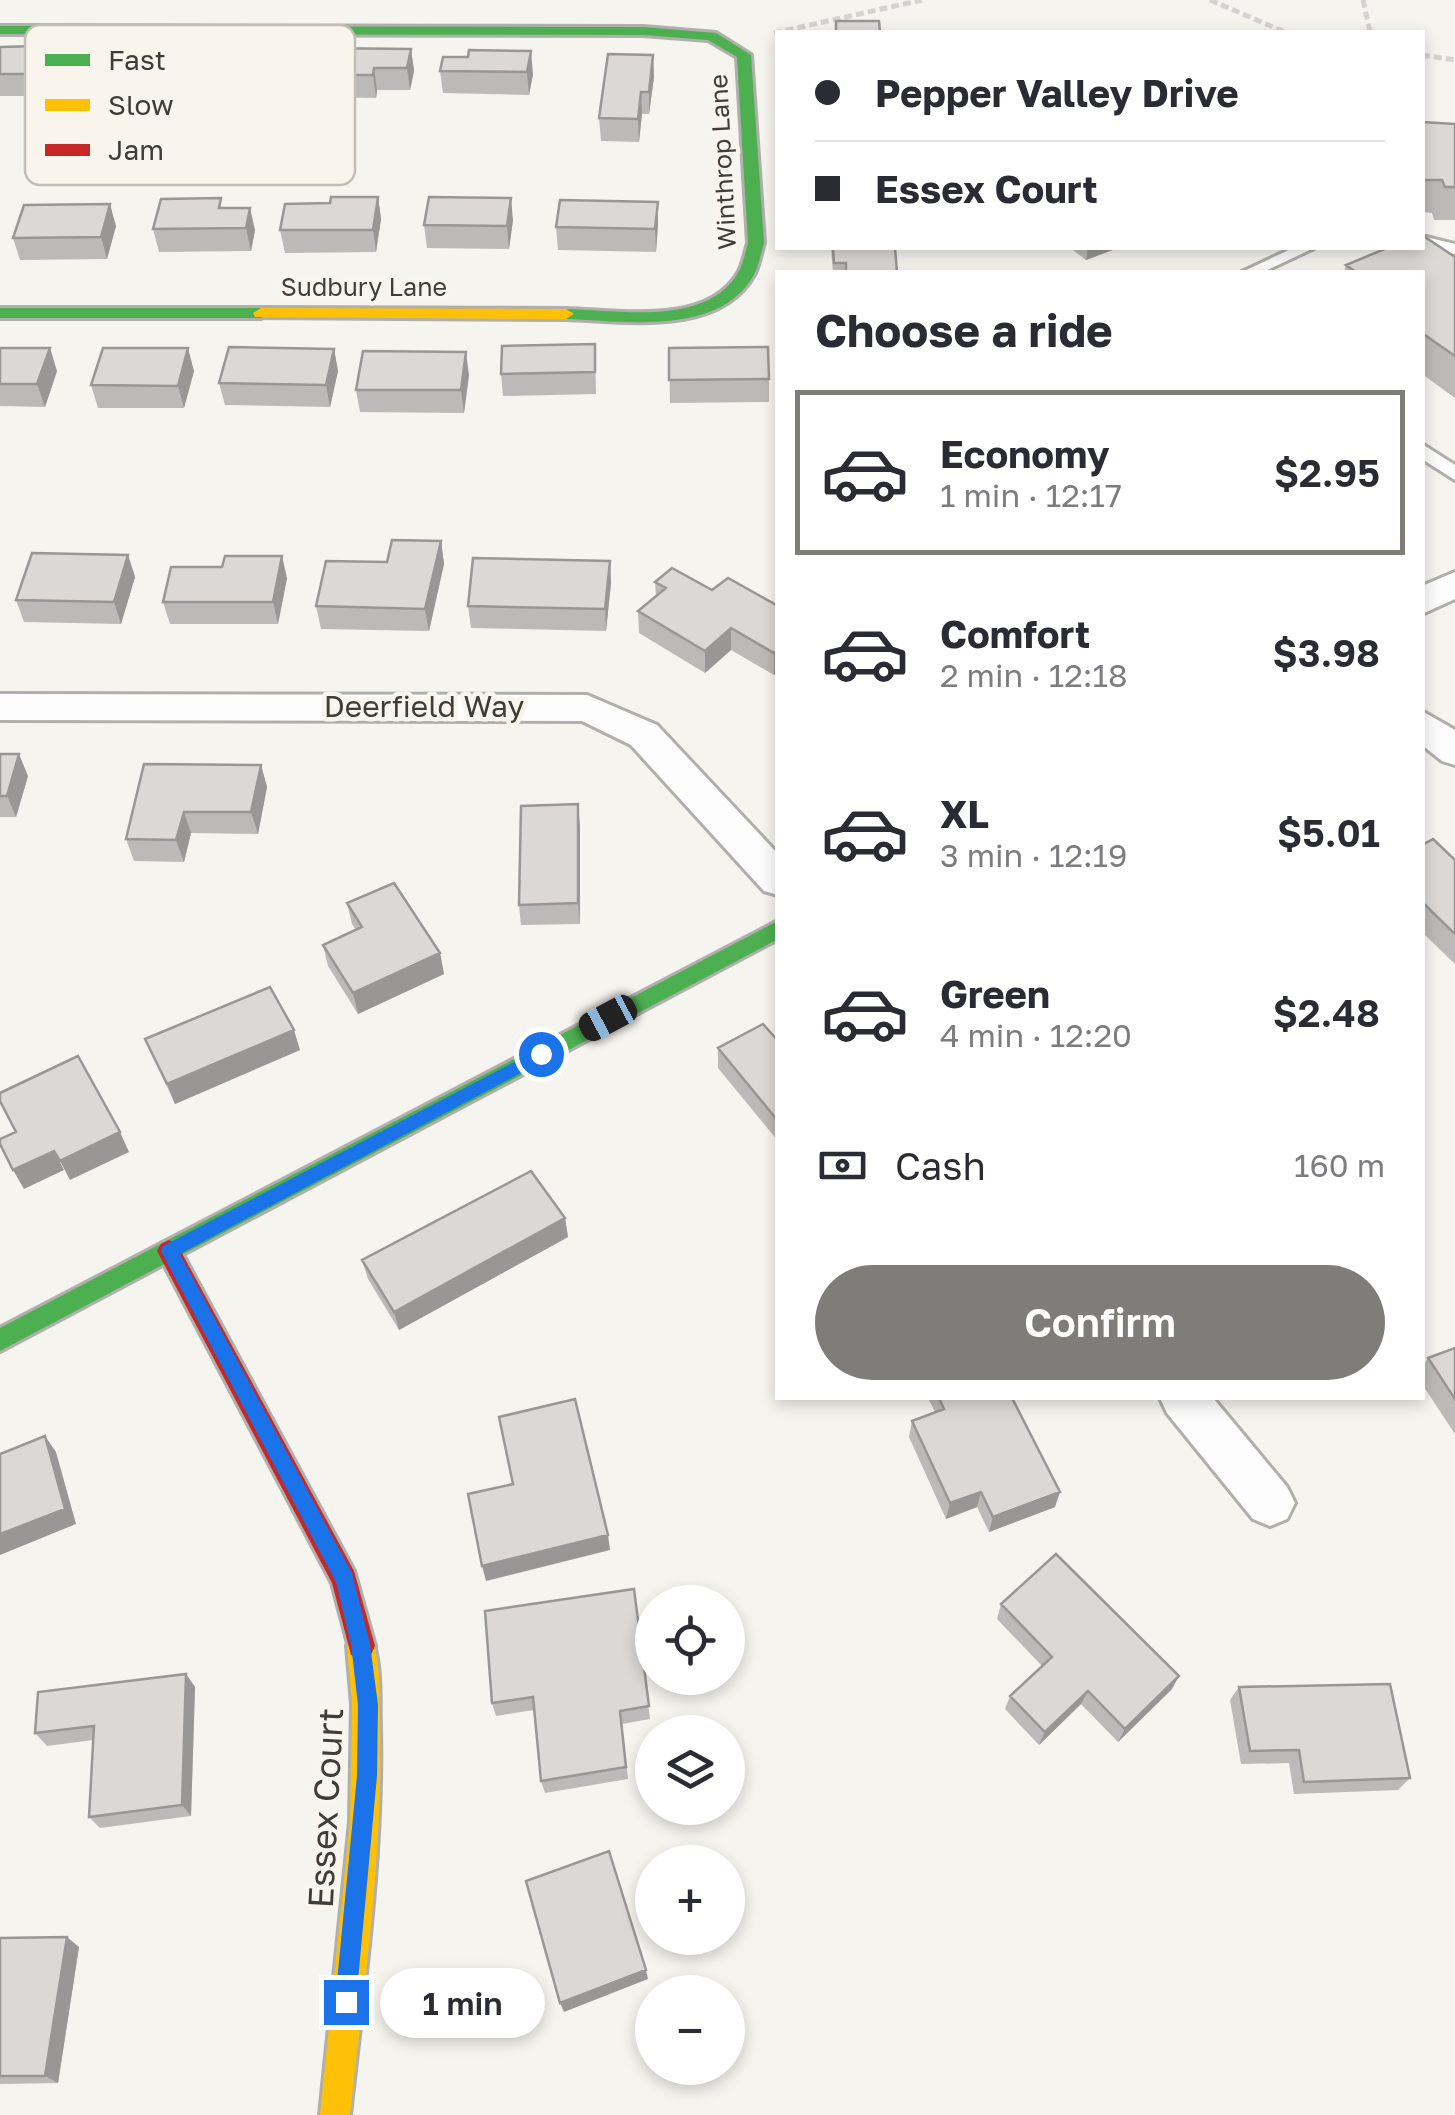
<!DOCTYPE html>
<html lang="en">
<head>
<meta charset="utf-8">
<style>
  body { margin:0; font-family:"Golos Text",sans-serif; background:#f7f7f7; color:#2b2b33; height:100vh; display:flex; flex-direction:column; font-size:38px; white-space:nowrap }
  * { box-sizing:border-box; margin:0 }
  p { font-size:32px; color:#7c7c81 }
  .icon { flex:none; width:55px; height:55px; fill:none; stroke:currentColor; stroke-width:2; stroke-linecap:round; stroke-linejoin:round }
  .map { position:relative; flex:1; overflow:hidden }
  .sheet { position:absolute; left:775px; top:270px; width:650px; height:1130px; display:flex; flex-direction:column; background:#fff; border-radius:0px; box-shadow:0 5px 15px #0003 }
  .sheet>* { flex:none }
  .top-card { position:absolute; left:775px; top:30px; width:650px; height:220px; border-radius:0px; box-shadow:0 5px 15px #0003; display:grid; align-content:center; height:220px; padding:0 40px; background:#fff }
  .controls { position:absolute; left:635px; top:1585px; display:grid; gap:20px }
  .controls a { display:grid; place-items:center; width:110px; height:110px; border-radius:50%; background:#fff; box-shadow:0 5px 15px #0003; font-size:50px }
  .end { position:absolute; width:45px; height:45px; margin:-22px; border:12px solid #1a73e8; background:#fff; box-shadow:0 0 0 5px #fff }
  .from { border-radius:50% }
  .bubble { position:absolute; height:70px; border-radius:35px; background:#fff; box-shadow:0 5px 15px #0003; font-size:32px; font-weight:600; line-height:70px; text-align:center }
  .car { position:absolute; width:30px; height:60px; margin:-30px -15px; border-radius:12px; box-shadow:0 0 8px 2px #0007; background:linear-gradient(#222 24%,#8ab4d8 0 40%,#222 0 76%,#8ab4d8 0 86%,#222 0) }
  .top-card b { display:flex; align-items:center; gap:35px; height:95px; font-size:38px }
  .top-card b+b { border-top:2px solid #e1e1e2 }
  .top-card i { width:25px; height:25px; background:#2b2b33 }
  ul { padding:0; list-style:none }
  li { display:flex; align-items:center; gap:30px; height:165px; margin:0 20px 15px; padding:0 20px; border:5px solid transparent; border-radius:0px }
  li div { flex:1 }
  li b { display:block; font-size:38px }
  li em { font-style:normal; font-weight:600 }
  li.on { border-color:#7e7d79 }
  li>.icon { width:90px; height:90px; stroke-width:1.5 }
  h2 { padding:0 40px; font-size:45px; line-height:120px }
  .pay { display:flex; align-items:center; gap:25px; height:110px; padding:0 40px; font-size:38px }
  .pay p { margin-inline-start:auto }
  .action { display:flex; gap:20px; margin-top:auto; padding:20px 40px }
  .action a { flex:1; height:115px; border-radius:60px; background:#7e7d79; color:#fff; font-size:40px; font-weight:600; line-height:115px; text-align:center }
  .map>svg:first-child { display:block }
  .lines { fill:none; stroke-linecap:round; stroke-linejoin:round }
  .lane-casing { stroke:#b0afab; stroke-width:6 }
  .street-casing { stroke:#b0afab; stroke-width:6 }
  .fast-casing { stroke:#b0afab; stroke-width:6 }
  .slow-casing { stroke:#b0afab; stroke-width:6 }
  .jam-casing { stroke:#b0afab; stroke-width:6 }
  .path { stroke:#d4d3d1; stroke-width:5; stroke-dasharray:8 4; stroke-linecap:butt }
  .lane { fill:#fefdfd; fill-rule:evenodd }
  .street { fill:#fefdfd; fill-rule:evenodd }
  .fast { fill:#4caf50; fill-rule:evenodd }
  .slow { fill:#ffc107; fill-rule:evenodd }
  .jam { fill:#c62828; fill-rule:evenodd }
  .wall { fill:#bcbab8 }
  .shaded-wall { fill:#999796 }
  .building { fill:#dbd8d6; stroke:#999796; stroke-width:2.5 }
  .route { fill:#1a73e8 }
  .labels { text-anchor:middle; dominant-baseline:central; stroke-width:9; stroke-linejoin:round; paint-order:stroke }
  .far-street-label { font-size:25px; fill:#3e3d39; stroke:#f9f5ec }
  .street-label { font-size:30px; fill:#3e3d39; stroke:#f9f5ec }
  .near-street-label { font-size:35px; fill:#3e3d39; stroke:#f9f5ec }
  .key { fill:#f9f5ec; stroke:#c1beb6; stroke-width:2.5 }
  .key-label { font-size:28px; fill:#3e3d39 }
</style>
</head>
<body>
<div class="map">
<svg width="1455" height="2115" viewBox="0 0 1455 2115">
  <rect width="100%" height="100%" fill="#f6f4ef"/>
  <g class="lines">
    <defs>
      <path id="lane" d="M1422,236L1455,244V254L1422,246Z
        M1293,248H1314L1263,272H1242Z
        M1422,444L1455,465V480L1422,459Z"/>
      <path id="street" d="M1455,572V599L1422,614V586Z
        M0,694L587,695L657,725L778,854V895L764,891L631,745L582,721L0,720Z
        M1422,711L1455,730V765L1442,761L1422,745Z
        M1160,1398H1213L1287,1487L1295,1503L1287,1519L1270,1526L1253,1519L1167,1413Z"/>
      <path id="fast" d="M0,26L643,27L716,33L751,55L764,243C761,253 759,264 755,273C721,337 625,321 566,319L558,314L566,309C618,310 706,327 738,273C743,265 745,253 748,243L737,57L708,40L643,35L0,34Z
        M0,308H261L269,313L261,318H0Z
        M778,921V939L0,1351V1328Z"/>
      <path id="slow" d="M261,308L566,309L574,314L566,319L255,317L253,313Z
        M361,1633L371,1637C382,1663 379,1699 380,1727C383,1857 364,1986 350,2115H320L350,1822L352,1704L347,1646L351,1637Z"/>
      <path id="jam" d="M169,1240L177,1244L354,1571L375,1646L371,1655L361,1659L351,1655L332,1583L157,1251L161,1244Z"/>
    </defs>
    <use href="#lane" class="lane-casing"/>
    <use href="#street" class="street-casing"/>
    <use href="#fast" class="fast-casing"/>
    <use href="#slow" class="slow-casing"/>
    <use href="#jam" class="jam-casing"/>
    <path class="path" d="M1210,0L1285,32
      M1363,0L1370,32
      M774,33L922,0
      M1422,55L1455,60"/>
    <use href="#lane" class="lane"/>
    <use href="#street" class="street"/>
    <use href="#fast" class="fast"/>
    <use href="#slow" class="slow"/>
    <use href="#jam" class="jam"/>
  </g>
  <path class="wall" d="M36,46L42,69L33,96H0V47Z
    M164,48L169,70L161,97H79L72,74Z
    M411,49L414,71L410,90H377L376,98L317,97L313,75Z
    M653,55L654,77L649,114H642L639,142L601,141L599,118Z
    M443,57L533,74L529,95L443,93L440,71Z
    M293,72L289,94L200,95L195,73Z
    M1422,122L1455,124V220H1434L1432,213L1422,212Z
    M378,197L381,219L376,252L285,253L280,230L330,203Z
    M223,208L255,230L251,251L159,252L153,229Z
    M513,220L509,249L427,248L424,225Z
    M658,225L656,252L558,250L556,227Z
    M116,226L107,259L20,260L13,238Z
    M831,248H895L897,272H833Z
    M1070,248H1118L1086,260Z
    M1455,257V398L1422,374V272H1344L1346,265Z
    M595,344L596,394L503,396L501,374Z
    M0,348L57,371L45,407L0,406Z
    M669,348L769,379V402L670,403Z
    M334,349L338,371L330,407L225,405L219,383Z
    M194,371L184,408H98L91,385Z
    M469,375L464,413L360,412L356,390Z
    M441,541L444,564L429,631L321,629L316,606L387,562Z
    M128,555L135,577L121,624L24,622L16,600Z
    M610,561L611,583L606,631L471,628L468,606Z
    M287,578L278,624H170L163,602Z
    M655,582L712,590L778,606L774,675L731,650L705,673L639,633L638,611L656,596Z
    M0,754L28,776L16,817H0Z
    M261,765L267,787L258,834L191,833L184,862L134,861L126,839Z
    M580,826V924L521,925L519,905Z
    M1422,845L1455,860V964L1422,932Z
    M347,903L440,953L444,974L358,1014L328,966L323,945L356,930L352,924Z
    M145,1039L300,1050L175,1104Z
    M778,1041V1141L718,1068V1048Z
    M565,1218L568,1237L399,1330L368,1279L362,1260Z
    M1455,1348V1434L1422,1384V1367L1428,1358Z
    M928,1398H1012L1055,1507L989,1532L977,1507L946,1519L909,1437L912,1421L935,1412Z
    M634,1589L650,1719L622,1724L628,1779L545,1793L541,1781L534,1710L496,1716L492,1703Z
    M1001,1604L1172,1689L1118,1742L1081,1704L1039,1745L1005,1709L1010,1696L1042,1666L997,1619Z
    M186,1674L195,1687L191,1816L100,1828L89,1817L93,1740L47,1746L35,1733Z
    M1239,1687L1410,1778L1398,1790L1294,1794L1289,1763L1241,1764L1230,1700Z
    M0,1938L79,1947L58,2083L0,2084Z"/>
  <path class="shaded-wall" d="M36,46L42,69L33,96L26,74Z
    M164,48L169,70L161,97L155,75Z
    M411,49L414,71L410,90L407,68Z
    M289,50L293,72L289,94L285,71Z
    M531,51L533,74L529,95L527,72Z
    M653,55L654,77L649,114V92Z
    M374,68L377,90L376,98L373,75Z
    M641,92L642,114L639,142L638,119Z
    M378,197L381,219L376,252L373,230Z
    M511,198L513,220L509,249L507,226Z
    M658,202V225L656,252L655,229Z
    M110,204L116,226L107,259L101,237Z
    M250,208L255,230L251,251L246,228Z
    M1088,248H1118L1086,260Z
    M50,348L57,371L45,407L37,384Z
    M188,348L194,371L184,408L178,386Z
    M334,349L338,371L330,407L326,385Z
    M466,352L469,375L464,413L461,390Z
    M441,541L444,564L429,631L425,609Z
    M128,555L135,577L121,624L114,602Z
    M282,556L287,578L278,624L273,602Z
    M610,561L611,583L606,631L605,609Z
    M731,628V650L705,673V651Z
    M778,650V672L774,675V653Z
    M19,754L28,776L16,817L7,796Z
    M261,765L267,787L258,834L251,812Z
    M578,804L580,826V924L578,903Z
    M184,812L191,833L184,862L176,840Z
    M440,953L444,974L358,1014L353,993Z
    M294,1030L300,1050L175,1104L167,1084Z
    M120,1132L129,1152L70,1180L60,1161Z
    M54,1151L64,1170L24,1189L13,1170Z
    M565,1218L568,1237L399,1330L394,1312Z
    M45,1436L56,1452L76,1524L0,1555V1534Z
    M981,1492L977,1507L946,1519L950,1503Z
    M1060,1492L1055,1507L989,1532L993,1517Z
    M608,1535L610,1550L486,1581L482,1566Z
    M186,1674L195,1687L191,1816L182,1805Z
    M1179,1676L1172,1689L1118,1742L1125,1729Z
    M1088,1691L1081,1704L1039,1745L1045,1732Z
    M67,1937L79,1947L58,2083L45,2076Z
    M646,1970L648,1979L564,2012L560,2003Z"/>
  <path class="building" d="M836,21H879L880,32H836Z
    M36,46L26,74H0V47Z
    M319,48L411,49L407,68H374L373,75H313Z
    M469,50L531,51L527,72L440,71L443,57H468Z
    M608,54L653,55L649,92H641L638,119L599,118Z
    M1422,122L1455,124V187H1445L1442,180H1422Z
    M331,197H378L373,230H280L285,204L330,203Z
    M429,197L511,198L507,226L424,225Z
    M221,198L219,208H250L246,228L153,229L161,199Z
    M560,200L658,202L655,229L556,227Z
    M110,204L101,237L13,238L24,205Z
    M1422,235L1455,257V356L1422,333V272H1356L1346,265L1387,248H1422Z
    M833,248H895L897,272H846V263H834Z
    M595,344V372L501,374L502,346Z
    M229,347L334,349L326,385L219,383Z
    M768,347L769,379L669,380V348Z
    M0,348H50L37,384H0Z
    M103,348H188L178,386L91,385Z
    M363,351L466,352L461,390H356Z
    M392,540L441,541L425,609L316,606L326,561L387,562Z
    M32,553L128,555L114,602L16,600Z
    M225,556H282L273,602H163L171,567H222Z
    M473,558L610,561L605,609L468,606Z
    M672,568L712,590L728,578L778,606V650L774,653L731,628L705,651L638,611L666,588L655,582Z
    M0,754H19L7,796H0Z
    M144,764L261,765L251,812H184L176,840L126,839Z
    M578,804V903L519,905L521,806Z
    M1433,839L1455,860V934L1422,902V845Z
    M394,883L440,953L353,993L323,945L362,927L347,903Z
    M270,987L294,1030L167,1084L145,1039Z
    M763,1024L778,1041V1121L718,1048Z
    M78,1056L120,1132L60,1161L54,1151L13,1170L0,1144V1139L16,1132L0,1101V1093Z
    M531,1171L565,1218L394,1312L362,1260Z
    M1455,1348V1399L1428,1358Z
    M939,1398H1012L1060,1492L993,1517L981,1492L950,1503L912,1421L944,1409Z
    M575,1399L608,1535L482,1566L468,1494L513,1484L499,1417Z
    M45,1436L65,1509L0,1534V1454Z
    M1056,1554L1179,1676L1125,1729L1088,1691L1045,1732L1010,1696L1052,1657L1001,1604Z
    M634,1589L649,1706L620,1711L626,1767L541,1781L533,1697L492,1703L485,1611Z
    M186,1674L182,1805L89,1817L94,1726L35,1733L38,1692Z
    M1390,1684L1410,1778L1304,1782L1299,1750L1250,1751L1239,1687Z
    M609,1851L646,1970L560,2003L526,1881Z
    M67,1937L45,2076H0V1938Z"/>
  <path class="route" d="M541,1048L549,1054L547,1059L180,1254L352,1573L370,1644L378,1705L377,1776L356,2002L346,2013L335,2002L357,1776L358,1705L351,1644L336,1582L161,1251L163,1246Z"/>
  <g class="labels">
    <g class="far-street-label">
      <text transform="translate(722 162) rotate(-93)">Winthrop Lane</text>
      <text x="364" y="286">Sudbury Lane</text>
    </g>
    <g class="street-label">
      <text x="424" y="706">Deerfield Way</text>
    </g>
    <g class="near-street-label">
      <text transform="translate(325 1808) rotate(-87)">Essex Court</text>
    </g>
  </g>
  <rect x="25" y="25" width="330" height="160" rx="15" class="key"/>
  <rect x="45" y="54" width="45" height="12" fill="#4caf50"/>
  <rect x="45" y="99" width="45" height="12" fill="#ffc107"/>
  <rect x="45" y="144" width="45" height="12" fill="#c62828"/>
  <g class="key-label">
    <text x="108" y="70">Fast</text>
    <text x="108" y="115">Slow</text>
    <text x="108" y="160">Jam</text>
  </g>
</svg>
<div class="controls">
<a><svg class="icon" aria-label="locate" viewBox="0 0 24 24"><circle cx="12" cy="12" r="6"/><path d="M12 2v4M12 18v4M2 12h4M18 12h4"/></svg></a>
<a><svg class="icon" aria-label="layers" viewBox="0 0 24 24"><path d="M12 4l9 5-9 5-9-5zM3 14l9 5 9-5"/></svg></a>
<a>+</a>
<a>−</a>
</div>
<i class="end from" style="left:541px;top:1054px"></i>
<i class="end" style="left:346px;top:2002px"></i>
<div class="bubble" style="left:380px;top:1968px;width:165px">1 min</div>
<i class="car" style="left:608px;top:1018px;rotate:242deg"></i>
<div class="top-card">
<b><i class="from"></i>Pepper Valley Drive</b>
<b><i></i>Essex Court</b>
</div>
<section class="sheet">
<h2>Choose a ride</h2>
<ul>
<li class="on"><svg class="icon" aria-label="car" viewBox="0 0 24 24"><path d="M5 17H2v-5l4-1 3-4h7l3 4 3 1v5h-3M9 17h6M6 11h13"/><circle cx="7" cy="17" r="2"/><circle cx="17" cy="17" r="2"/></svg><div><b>Economy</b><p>1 min · 12:17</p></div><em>$2.95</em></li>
<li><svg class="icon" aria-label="car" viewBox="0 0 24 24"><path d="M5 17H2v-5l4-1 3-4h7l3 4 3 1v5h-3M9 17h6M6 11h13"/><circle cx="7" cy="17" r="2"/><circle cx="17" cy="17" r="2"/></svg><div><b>Comfort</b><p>2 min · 12:18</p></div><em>$3.98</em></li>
<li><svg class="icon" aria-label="car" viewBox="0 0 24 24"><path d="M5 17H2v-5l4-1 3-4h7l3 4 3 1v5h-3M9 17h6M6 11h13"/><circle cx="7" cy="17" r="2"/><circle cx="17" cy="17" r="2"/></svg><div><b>XL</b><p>3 min · 12:19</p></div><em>$5.01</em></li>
<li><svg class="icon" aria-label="car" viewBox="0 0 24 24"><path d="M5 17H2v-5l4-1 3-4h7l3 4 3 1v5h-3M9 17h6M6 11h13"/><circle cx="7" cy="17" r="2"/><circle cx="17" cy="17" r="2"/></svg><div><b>Green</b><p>4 min · 12:20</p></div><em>$2.48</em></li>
</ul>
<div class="pay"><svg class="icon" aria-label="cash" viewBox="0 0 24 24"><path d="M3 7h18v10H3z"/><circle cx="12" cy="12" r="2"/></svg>Cash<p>160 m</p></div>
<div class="action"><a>Confirm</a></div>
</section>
</div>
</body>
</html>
